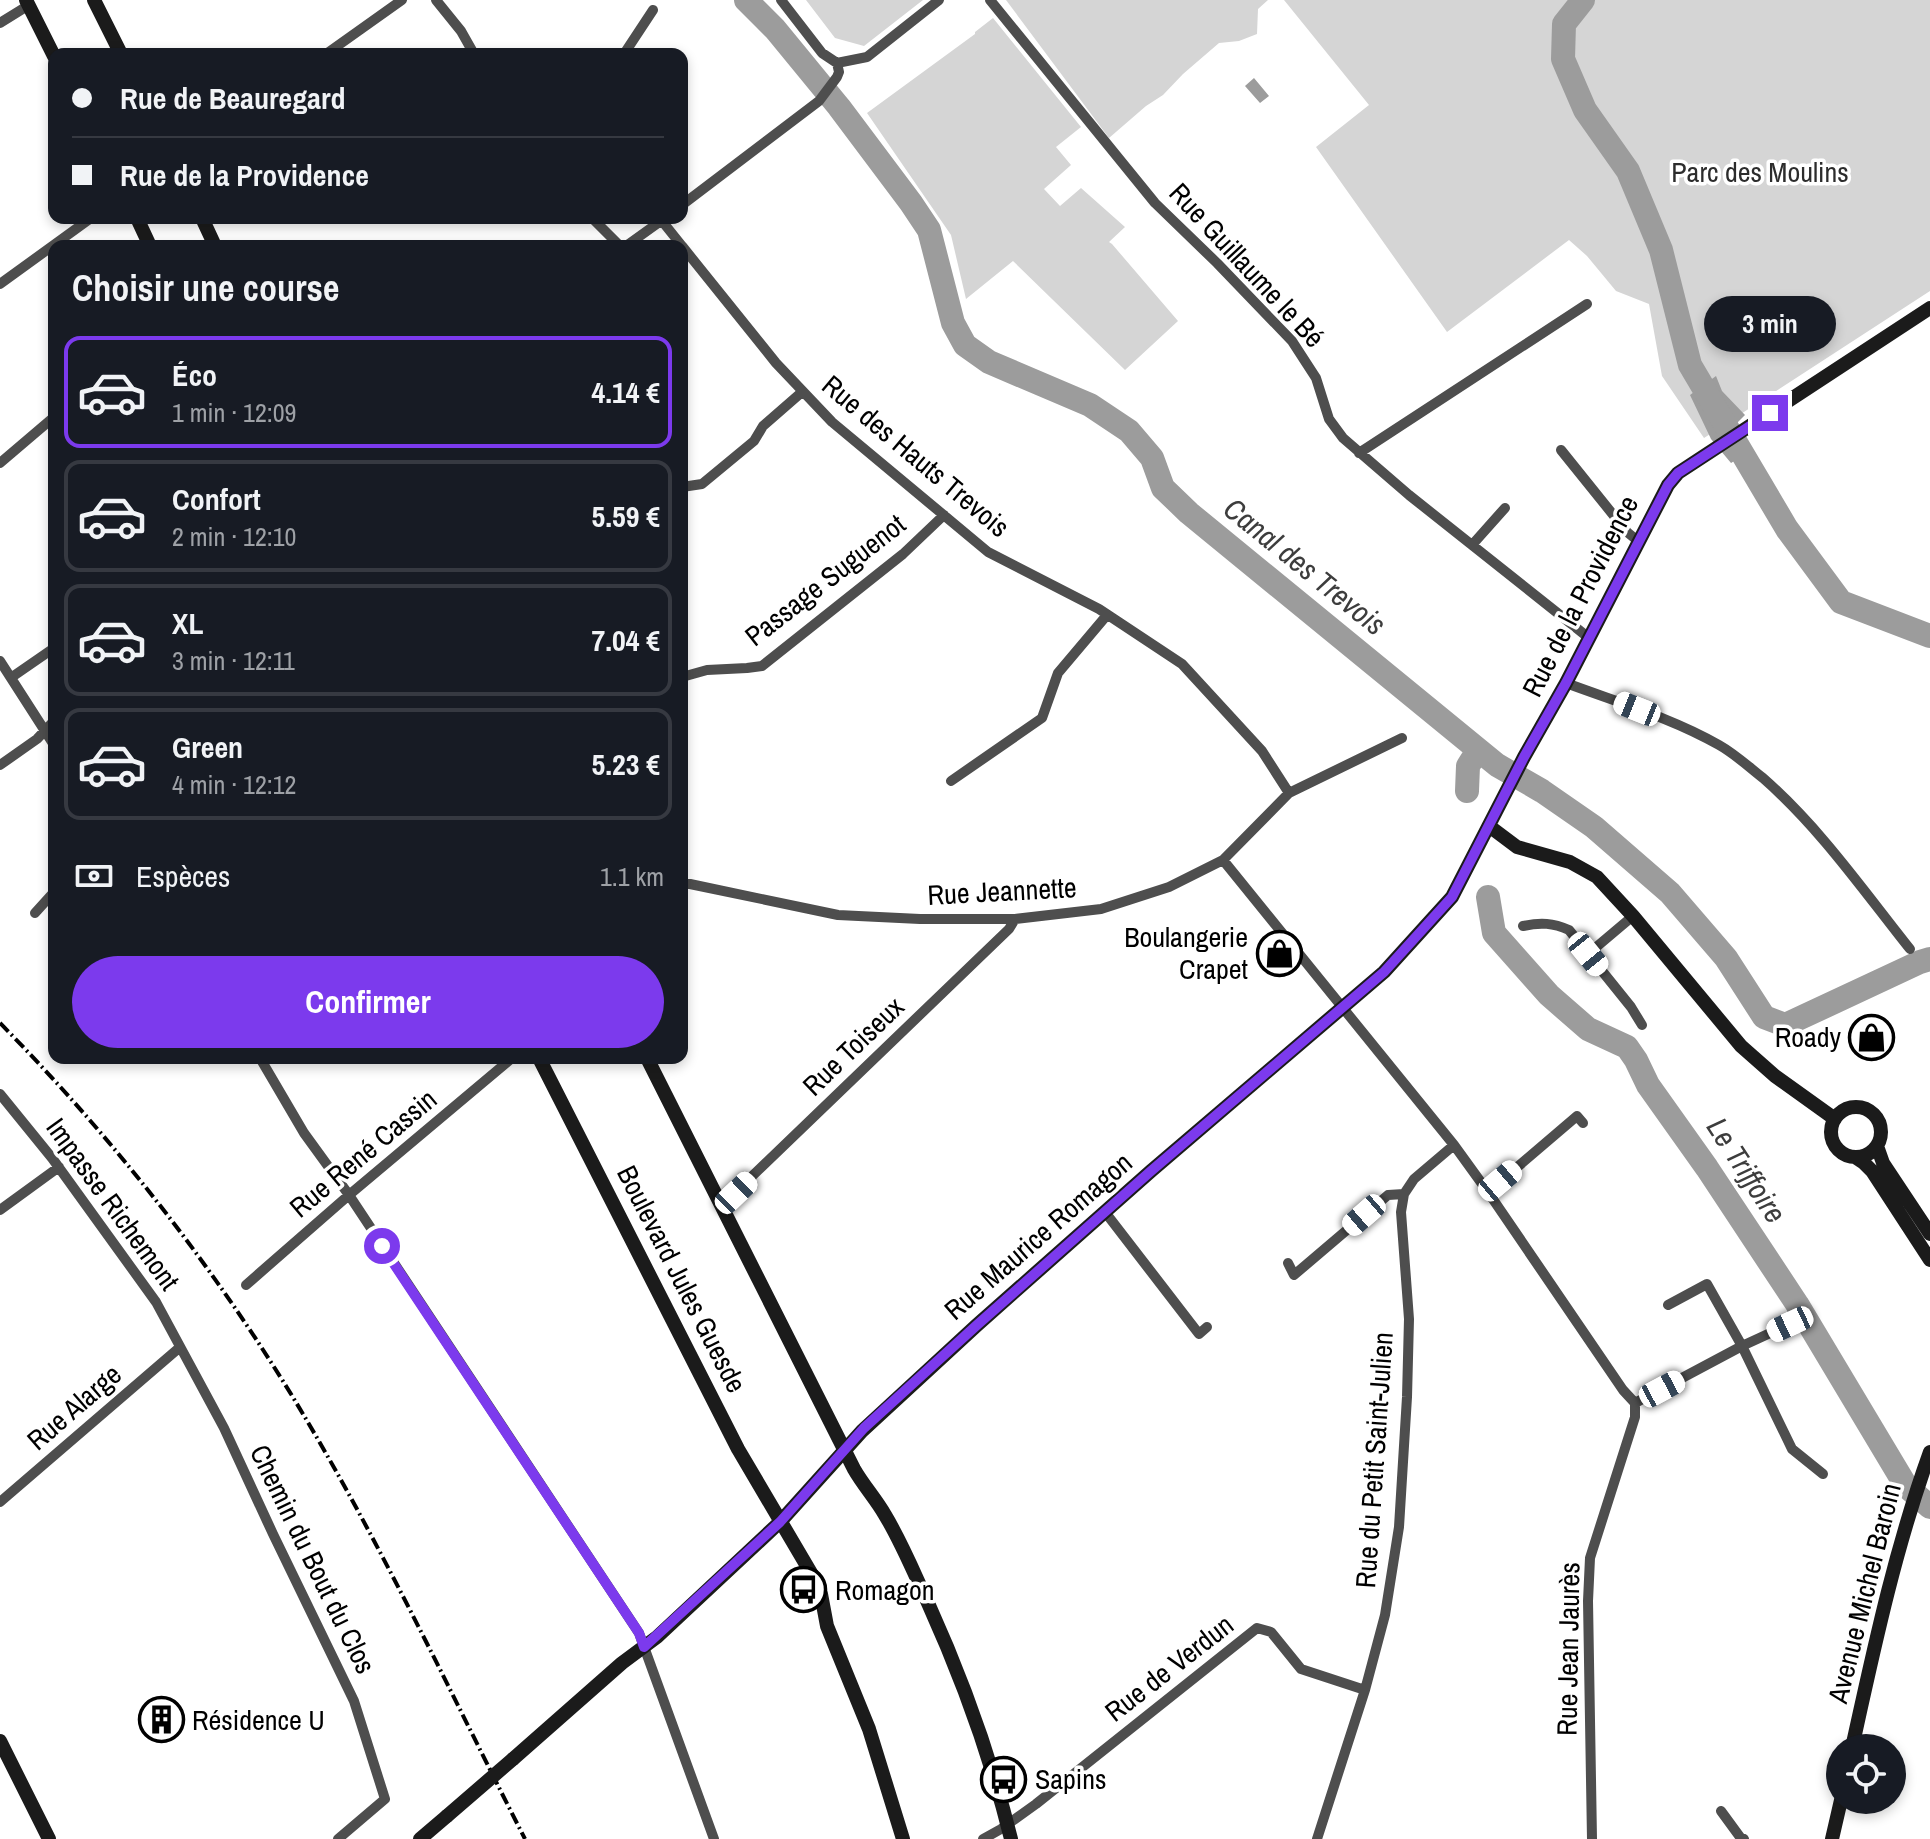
<!DOCTYPE html>
<html lang="fr">
<head>
<meta charset="utf-8">
<style>
  body { margin:0; font-family:"Archivo Narrow",sans-serif; background:#242831; color:#f1f3f6; height:100vh; display:flex; flex-direction:column; font-size:30px; white-space:nowrap }
  * { box-sizing:border-box; margin:0 }
  p { font-size:26px; color:#9ea1a6 }
  .icon { flex:none; width:44px; height:44px; fill:none; stroke:currentColor; stroke-width:2; stroke-linecap:round; stroke-linejoin:round }
  .map { position:relative; flex:1; overflow:hidden }
  .sheet { position:absolute; left:48px; top:240px; width:640px; height:824px; display:flex; flex-direction:column; background:#171b24; border-radius:16px; box-shadow:0 4px 12px #0003 }
  .sheet>* { flex:none }
  .guide { position:absolute; left:48px; top:48px; width:640px; height:176px; border-radius:16px; box-shadow:0 4px 12px #0003; display:grid; align-content:center; height:176px; padding:0 24px; background:#171b24 }
  .tools { position:absolute; left:1826px; top:1734px; display:grid; gap:16px }
  .tools a { display:grid; place-items:center; width:80px; height:80px; border-radius:50%; background:#171b24; box-shadow:0 4px 12px #0003; font-size:40px }
  .end { position:absolute; width:36px; height:36px; margin:-18px; border:10px solid #7c3aed; background:#fff; box-shadow:0 0 0 4px #fff }
  .from { border-radius:50% }
  .bubble { position:absolute; height:56px; border-radius:28px; background:#171b24; box-shadow:0 4px 12px #0003; font-size:26px; font-weight:700; line-height:56px; text-align:center }
  .car { position:absolute; width:24px; height:48px; margin:-24px -12px; border-radius:10px; box-shadow:0 0 6px 2px #0007; background:linear-gradient(#fff 24%,#345 0 40%,#fff 0 76%,#345 0 86%,#fff 0) }
  .guide b { display:flex; align-items:center; gap:28px; height:76px; font-size:30px }
  .guide b+b { border-top:2px solid #363941 }
  .guide i { width:20px; height:20px; background:#f1f3f6 }
  ul { padding:0; list-style:none }
  li { display:flex; align-items:center; gap:24px; height:112px; margin:0 16px 12px; padding:0 8px; border:4px solid #363941; border-radius:16px }
  li div { flex:1 }
  li b { display:block; font-size:30px }
  li em { font-style:normal; font-weight:700 }
  li.current { border-color:#7c3aed }
  li>.icon { width:72px; height:72px; stroke-width:1.5 }
  h2 { padding:0 24px; font-size:36px; line-height:96px }
  .pay { display:flex; align-items:center; gap:20px; height:88px; padding:0 24px; font-size:30px }
  .pay p { margin-inline-start:auto }
  .action { display:flex; gap:16px; margin-top:auto; padding:16px 24px }
  .action a { flex:1; height:92px; border-radius:48px; background:#7c3aed; color:#fff; font-size:32px; font-weight:700; line-height:92px; text-align:center }
  .map>svg:first-child { display:block }
  .green { fill:#d5d5d5 }
  .water { fill:#9c9c9c }
  .lines { fill:none; stroke-linecap:round; stroke-linejoin:round }
  .river { stroke:#9c9c9c; stroke-width:24 }
  .street { stroke:#4e4e4e; stroke-width:10 }
  .secondary { stroke:#1b1b1b; stroke-width:14 }
  .rail { stroke:#000; stroke-width:4; stroke-dasharray:12 4 2 4; stroke-linecap:butt }
  .secondary-bridge { stroke:#1b1b1b; stroke-width:14 }
  .route { stroke:#7c3aed; stroke-width:10 }
  .labels { text-anchor:middle; dominant-baseline:central; stroke-width:7; stroke-linejoin:round; paint-order:stroke }
  .park-label { font-size:28px; fill:#2c2c2c; stroke:#fff }
  .street-label { font-size:28px; fill:#000; stroke:#fff }
  .poi-label { font-size:28px; fill:#000; stroke:#fff; text-anchor:start }
  .water-label { font-size:30px; font-style:italic; fill:#3d3d3d; stroke:#fff }
</style>
</head>
<body>
<div class="map">
<svg width="1930" height="1839" viewBox="0 0 1930 1839">
  <rect width="100%" height="100%" fill="#fff"/>
  <path class="green" d="M806,0H923L864,46L835,38Z
    M1006,0H1268L1258,9L1257,34L1239,41L1219,43L1183,74L1163,95L1146,106L1109,138Z
    M1284,0H1930V291L1704,438L1662,376L1649,304L1616,291L1587,256L1569,240L1447,332L1316,147L1369,105Z
    M993,18L1081,127L1056,147L1071,165L1044,189L1060,206L1081,188L1125,227L1109,242L1112,244L1178,321L1125,370L1013,261L966,299L951,235L867,113L975,34V32Z"/>
  <path class="water" d="M1254,78L1269,96L1260,103L1245,86Z
    M1716,376L1722,391L1745,415L1737,423L1752,450L1731,463L1711,439L1690,395Z"/>
  <g class="lines">
    <path class="river" d="M746,0L775,29L839,107L911,203L929,230L953,323L965,345L989,362L1090,405L1129,431L1152,458L1163,488L1189,513L1497,765L1542,791L1594,827L1670,893L1726,958L1764,1017L1785,1025L1920,962L1930,959
      M1583,0L1564,24L1563,59L1585,110L1628,171L1661,250L1690,365L1787,529L1841,602L1930,636
      M1467,791L1468,766L1478,750
      M1488,897L1494,933L1549,995L1588,1029L1627,1047L1636,1060L1648,1085L1707,1168L1797,1304L1906,1486L1930,1507"/>
    <path class="street" d="M436,0L461,31L474,54
      M781,0L822,53L837,63
      M990,0L1155,203L1217,263L1292,341L1316,378L1329,419L1343,438L1409,495L1589,638
      M0,23L29,5
      M326,54L402,0
      M624,54L653,10
      M837,63L867,57L939,0
      M682,205L819,101L837,77L839,72L837,63
      M592,218L620,246
      M662,221L682,246
      M626,246L665,218
      M682,246L776,363L832,422L988,552L1099,609L1182,664L1262,751L1289,793
      M0,284L91,218
      M1561,450L1627,532L1638,541
      M1359,453L1587,304
      M0,463L54,417
      M682,487L702,484L754,441L763,426L802,392
      M1472,545L1505,508
      M0,661L54,745
      M12,677L54,648
      M682,677L707,670L747,668L762,666L903,554L944,515
      M1566,683C1617,702 1672,718 1719,745C1735,754 1749,767 1763,778C1820,828 1863,890 1910,949
      M0,765L37,739L54,721
      M951,781L1042,718L1058,673L1107,615
      M1223,860L1454,1145L1488,1192L1623,1390L1635,1403V1417L1590,1558L1588,1601L1592,1839
      M682,884H690L838,915L920,919H1015L1101,909L1169,887L1223,860L1289,793L1402,738
      M35,913L54,892
      M1523,926C1541,922 1553,923 1569,930L1631,1007L1642,1025
      M1588,954L1633,916
      M260,1058L304,1133L349,1195L639,1633L714,1839
      M0,1094L52,1158L156,1302L224,1428L273,1534L354,1701L385,1799L338,1839
      M1488,1192L1577,1116L1583,1123
      M721,1206L1009,929L1015,919
      M0,1210L59,1167
      M1105,1212L1199,1334L1207,1327
      M1288,1263L1294,1275L1388,1195L1404,1194
      M246,1285L349,1195L512,1058
      M1668,1305L1707,1284L1742,1346L1792,1449L1823,1474
      M1635,1403L1742,1346L1790,1324
      M0,1502L179,1348
      M1721,1811L1740,1837L1744,1839
      M983,1839L1001,1829L1036,1804L1257,1628L1271,1632L1301,1669L1365,1690
      M1317,1839L1365,1690L1385,1615L1399,1527L1407,1397L1409,1319L1401,1212L1404,1194L1414,1179L1454,1145"/>
    <path class="secondary" d="M26,0L54,56
      M94,0L121,54
      M137,218L150,246
      M202,218L215,246
      M1489,826L1517,847L1570,862L1597,877L1633,916L1741,1046L1775,1076L1835,1119
      M539,1058L738,1449L814,1578L821,1594L827,1626L869,1729L903,1839
      M647,1058L854,1469C863,1485 876,1499 885,1515C902,1543 914,1573 928,1603C962,1678 991,1758 1011,1839
      M1831 1132a25 25 0 1 1 50 0a25 25 0 1 1-50 0Z
      M1877,1146L1883,1163L1930,1234
      M1855,1157L1864,1163L1872,1171L1930,1260
      M0,1741L49,1839
      M1852,1748C1874,1648 1895,1549 1930,1452
      M513,1759L622,1663L657,1637L718,1580L780,1522L862,1431L977,1325L1151,1171L1384,972L1452,897L1524,757L1566,683L1668,485L1678,473L1930,308
      M420,1839L447,1816
      M1832,1839L1841,1800"/>
    <path class="rail" d="M0,1023C112,1137 211,1263 294,1399C380,1541 450,1692 525,1839"/>
    <path class="secondary-bridge" d="M447,1816L513,1759"/>
  </g>
  <g class="lines">
    <path class="route" d="M382,1246L639,1633L644,1647L780,1522L864,1428L977,1325L1151,1171L1384,972L1452,897L1524,757L1566,683L1668,485L1678,473L1770,413"/>
  </g>
  <defs>
    <symbol id="shop-ring" viewBox="-11 -11 22 22"><circle r="9.5" fill="#fff" stroke="#000" stroke-width="1.5"/><path d="M-5-2.5h2.3a2.7 3.5 0 0 1 5.4 0H5L5.5 6h-11ZM-1.5-2.5h3a1.5 2.3 0 0 0-3 0Z" fill="#000"/></symbol>
    <symbol id="bus-ring" viewBox="-11 -11 22 22"><circle r="9.5" fill="#fff" stroke="#000" stroke-width="1.5"/><path d="M-5-6H5V4H4V6H2V4H-2V6H-4V4H-5ZM-3.5-4V0h7V-4ZM-3.5 1.2v1.5H-2V1.2ZM2 1.2v1.5H3.5V1.2Z" fill="#000"/></symbol>
    <symbol id="building-ring" viewBox="-11 -11 22 22"><circle r="9.5" fill="#fff" stroke="#000" stroke-width="1.5"/><path d="M-4-6H4V6H1V3H-1V6H-4ZM-2.5-4.3h1.7v1.8h-1.7ZM.8-4.3h1.7v1.8H.8ZM-2.5-1h1.7V.8h-1.7ZM.8-1h1.7V.8H.8Z" fill="#000"/></symbol>
  </defs>
  <g fill-rule="evenodd">
    <use href="#shop-ring" x="1254" y="928" width="51" height="51"/>
    <use href="#shop-ring" x="1846" y="1012" width="51" height="51"/>
    <use href="#bus-ring" x="778" y="1564" width="51" height="51"/>
    <use href="#building-ring" x="136" y="1694" width="51" height="51"/>
    <use href="#bus-ring" x="978" y="1754" width="51" height="51"/>
  </g>
  <g class="labels">
    <g class="park-label">
      <text x="1760" y="172">Parc des Moulins</text>
    </g>
    <g class="street-label">
      <text transform="translate(1247 265) rotate(47)">Rue Guillaume le Bé</text>
      <text transform="translate(916 456) rotate(40)">Rue des Hauts Trevois</text>
      <text transform="translate(825 580) rotate(-38)">Passage Suguenot</text>
      <text transform="translate(1580 596) rotate(-63)">Rue de la Providence</text>
      <text transform="translate(1002 891) rotate(-3)">Rue Jeannette</text>
      <text transform="translate(853 1046) rotate(-44)">Rue Toiseux</text>
      <text transform="translate(363 1153) rotate(-40)">Rue René Cassin</text>
      <text transform="translate(113 1204) rotate(54)">Impasse Richemont</text>
      <text transform="translate(1038 1236) rotate(-41)">Rue Maurice Romagon</text>
      <text transform="translate(682 1279) rotate(63)">Boulevard Jules Guesde</text>
      <text transform="translate(74 1407) rotate(-41)">Rue Alarge</text>
      <text transform="translate(1374 1460) rotate(-86)">Rue du Petit Saint-Julien</text>
      <text transform="translate(313 1559) rotate(64)">Chemin du Bout du Clos</text>
      <text transform="translate(1864 1593) rotate(-76)">Avenue Michel Baroin</text>
      <text transform="translate(1568 1649) rotate(-89)">Rue Jean Jaurès</text>
      <text transform="translate(1169 1668) rotate(-38)">Rue de Verdun</text>
    </g>
    <g class="poi-label">
      <text x="1248" y="937" text-anchor="end">Boulangerie<tspan x="1248" dy="32">Crapet</tspan></text>
      <text x="1841" y="1037" text-anchor="end">Roady</text>
      <text x="835" y="1590">Romagon</text>
      <text x="192" y="1720">Résidence U</text>
      <text x="1035" y="1779">Sapins</text>
    </g>
    <g class="water-label">
      <text transform="translate(1305 566) rotate(39)">Canal des Trevois</text>
      <text transform="translate(1747 1170) rotate(57)">Le Triffoire</text>
    </g>
  </g>
</svg>
<div class="tools">
<a><svg class="icon" aria-label="locate" viewBox="0 0 24 24"><circle cx="12" cy="12" r="6"/><path d="M12 2v4M12 18v4M2 12h4M18 12h4"/></svg></a>
</div>
<i class="end from" style="left:382px;top:1246px"></i>
<i class="end" style="left:1770px;top:413px"></i>
<div class="bubble" style="left:1704px;top:296px;width:132px">3 min</div>
<i class="car" style="left:1637px;top:709px;rotate:292deg"></i>
<i class="car" style="left:1588px;top:954px;rotate:141deg"></i>
<i class="car" style="left:1500px;top:1181px;rotate:50deg"></i>
<i class="car" style="left:736px;top:1193px;rotate:46deg"></i>
<i class="car" style="left:1364px;top:1215px;rotate:229deg"></i>
<i class="car" style="left:1790px;top:1324px;rotate:245deg"></i>
<i class="car" style="left:1662px;top:1389px;rotate:62deg"></i>
<div class="guide">
<b><i class="from"></i>Rue de Beauregard</b>
<b><i></i>Rue de la Providence</b>
</div>
<section class="sheet">
<h2>Choisir une course</h2>
<ul>
<li class="current"><svg class="icon" aria-label="car" viewBox="0 0 24 24"><path d="M5 17H2v-5l4-1 3-4h7l3 4 3 1v5h-3M9 17h6M6 11h13"/><circle cx="7" cy="17" r="2"/><circle cx="17" cy="17" r="2"/></svg><div><b>Éco</b><p>1 min · 12:09</p></div><em>4.14 €</em></li>
<li><svg class="icon" aria-label="car" viewBox="0 0 24 24"><path d="M5 17H2v-5l4-1 3-4h7l3 4 3 1v5h-3M9 17h6M6 11h13"/><circle cx="7" cy="17" r="2"/><circle cx="17" cy="17" r="2"/></svg><div><b>Confort</b><p>2 min · 12:10</p></div><em>5.59 €</em></li>
<li><svg class="icon" aria-label="car" viewBox="0 0 24 24"><path d="M5 17H2v-5l4-1 3-4h7l3 4 3 1v5h-3M9 17h6M6 11h13"/><circle cx="7" cy="17" r="2"/><circle cx="17" cy="17" r="2"/></svg><div><b>XL</b><p>3 min · 12:11</p></div><em>7.04 €</em></li>
<li><svg class="icon" aria-label="car" viewBox="0 0 24 24"><path d="M5 17H2v-5l4-1 3-4h7l3 4 3 1v5h-3M9 17h6M6 11h13"/><circle cx="7" cy="17" r="2"/><circle cx="17" cy="17" r="2"/></svg><div><b>Green</b><p>4 min · 12:12</p></div><em>5.23 €</em></li>
</ul>
<div class="pay"><svg class="icon" aria-label="cash" viewBox="0 0 24 24"><path d="M3 7h18v10H3z"/><circle cx="12" cy="12" r="2"/></svg>Espèces<p>1.1 km</p></div>
<div class="action"><a>Confirmer</a></div>
</section>
</div>
</body>
</html>
